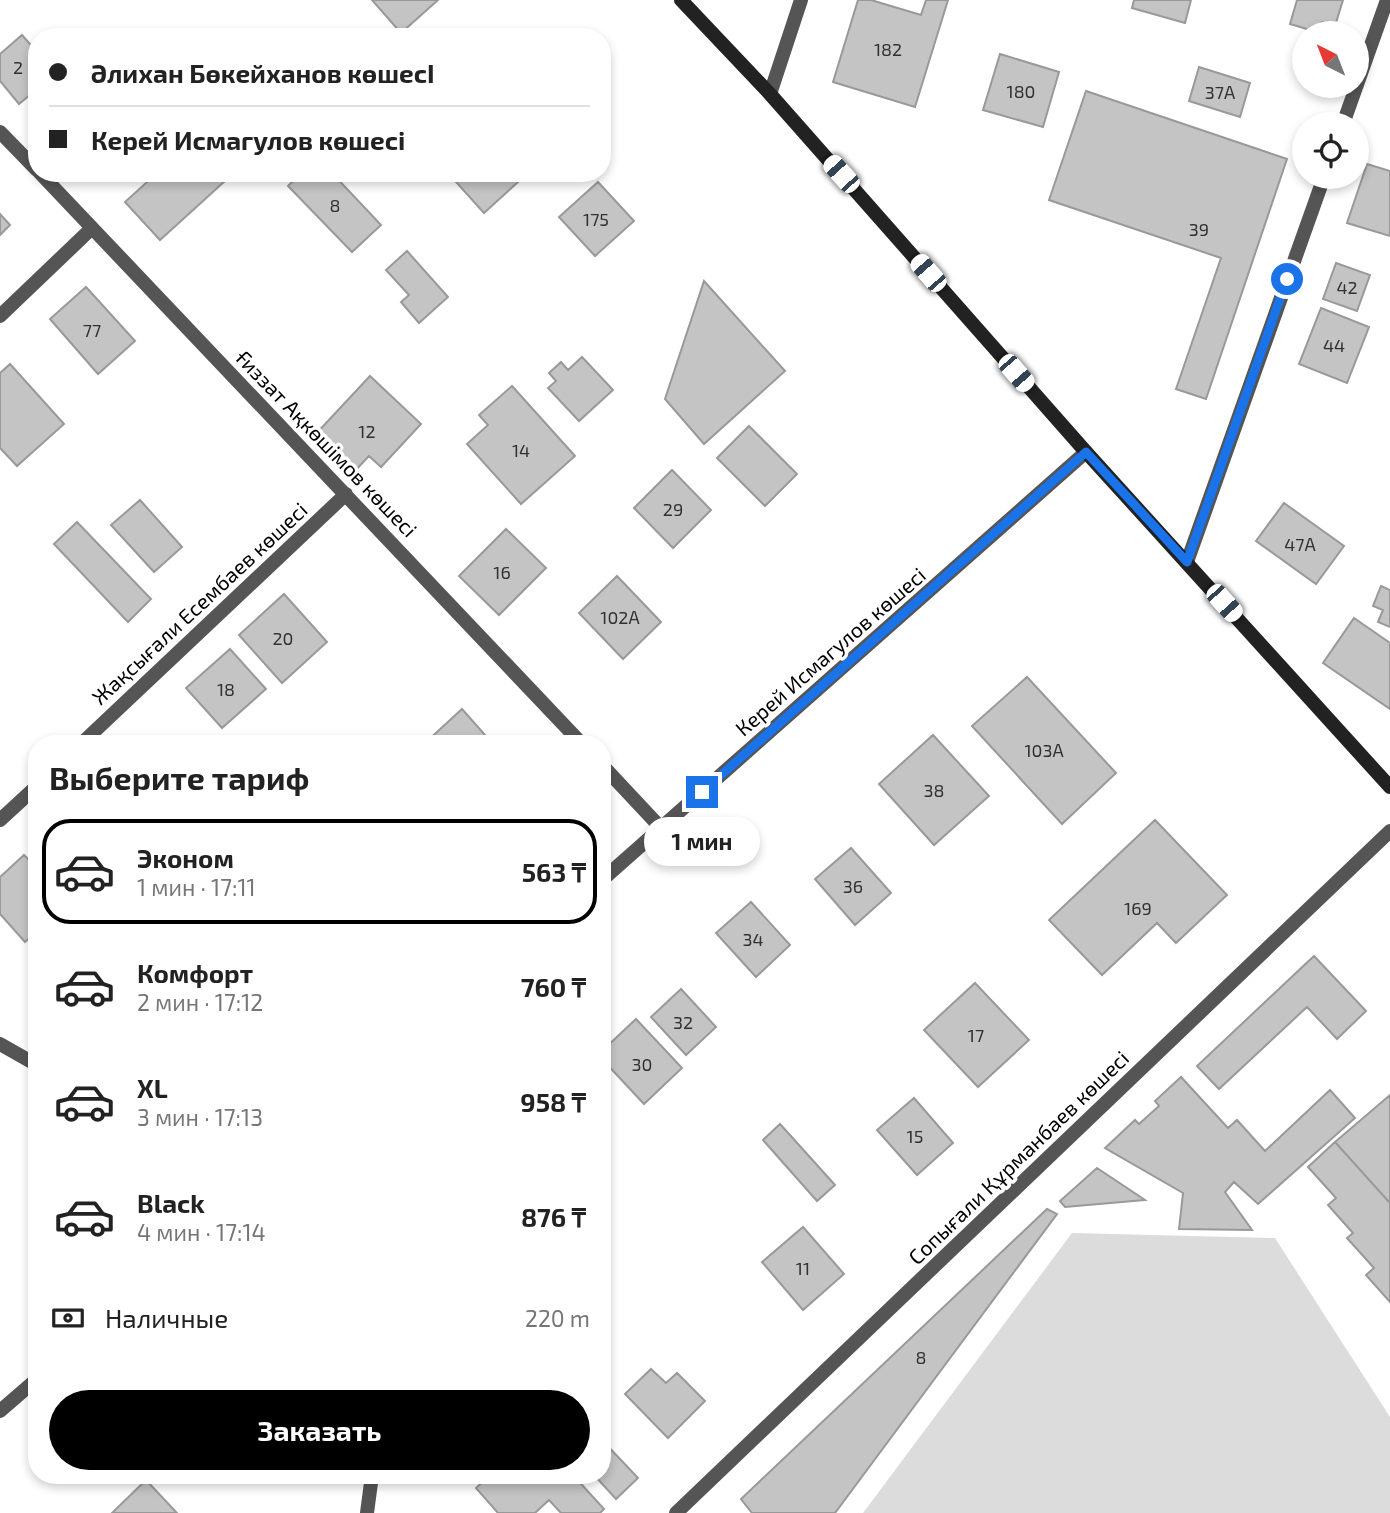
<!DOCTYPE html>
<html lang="ru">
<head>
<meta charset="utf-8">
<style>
  body { margin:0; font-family:"Exo 2",sans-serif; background:#f6f6f6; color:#222; height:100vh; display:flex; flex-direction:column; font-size:26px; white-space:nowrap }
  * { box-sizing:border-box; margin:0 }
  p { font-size:23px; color:#767676 }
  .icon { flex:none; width:38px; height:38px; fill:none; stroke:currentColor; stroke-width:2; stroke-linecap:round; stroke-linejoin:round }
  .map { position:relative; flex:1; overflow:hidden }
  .side { position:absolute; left:28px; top:735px; width:583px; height:749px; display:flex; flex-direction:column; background:#fff; border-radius:28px; box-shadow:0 4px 10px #0003 }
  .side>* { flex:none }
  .hud { position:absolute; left:28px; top:28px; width:583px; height:154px; border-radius:28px; box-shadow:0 4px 10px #0003; display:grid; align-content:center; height:154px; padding:0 21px; background:#fff }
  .needle { width:46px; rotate:318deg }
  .controls { position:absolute; left:1292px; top:21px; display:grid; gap:14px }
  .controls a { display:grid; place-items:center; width:77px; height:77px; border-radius:50%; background:#fff; box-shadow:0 4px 10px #0003; font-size:35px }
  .end { position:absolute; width:32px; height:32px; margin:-16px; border:9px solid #1a73e8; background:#fff; box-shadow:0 0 0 4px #fff }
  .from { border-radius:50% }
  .bubble { position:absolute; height:49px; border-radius:24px; background:#fff; box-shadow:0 4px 10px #0003; font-size:23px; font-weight:700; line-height:49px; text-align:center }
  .car { position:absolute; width:21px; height:42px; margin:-21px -10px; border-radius:9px; box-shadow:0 0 5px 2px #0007; background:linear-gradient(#fff 24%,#345 0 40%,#fff 0 76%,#345 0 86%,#fff 0) }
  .hud b { display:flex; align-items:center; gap:24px; height:66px; font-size:26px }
  .hud b+b { border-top:2px solid #e0e0e0 }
  .hud i { width:18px; height:18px; background:#222 }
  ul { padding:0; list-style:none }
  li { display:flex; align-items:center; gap:21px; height:105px; margin:0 14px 10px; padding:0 7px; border:4px solid transparent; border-radius:28px }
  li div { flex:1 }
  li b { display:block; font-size:26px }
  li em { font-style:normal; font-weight:700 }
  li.on { border-color:#000 }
  li>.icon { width:63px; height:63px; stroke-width:1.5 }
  h2 { padding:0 21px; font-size:32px; line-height:84px }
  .pay { display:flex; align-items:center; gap:18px; height:77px; padding:0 21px; font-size:26px }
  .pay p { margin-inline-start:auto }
  .primary-button { display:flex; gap:14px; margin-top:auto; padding:14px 21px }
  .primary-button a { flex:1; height:80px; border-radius:42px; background:#000; color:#fff; font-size:28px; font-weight:700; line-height:80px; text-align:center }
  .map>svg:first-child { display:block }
  .green { fill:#dcdcdc }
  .building { fill:#c4c4c4; stroke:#999; stroke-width:2 }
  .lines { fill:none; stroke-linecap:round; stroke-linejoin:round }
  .minor { stroke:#555; stroke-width:14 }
  .tertiary { stroke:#555; stroke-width:14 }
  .secondary { stroke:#222; stroke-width:14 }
  .route { stroke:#1a73e8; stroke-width:9 }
  .labels { text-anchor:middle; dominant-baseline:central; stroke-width:7; stroke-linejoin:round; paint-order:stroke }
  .number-label { font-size:18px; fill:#313131 }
  .street-label { font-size:21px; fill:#000; stroke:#fff }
</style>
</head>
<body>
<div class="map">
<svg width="1390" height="1513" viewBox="0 0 1390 1513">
  <rect width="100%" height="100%" fill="#fff"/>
  <path class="green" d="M1072,1233L1275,1238L1390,1417V1513H863Z"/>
  <path class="building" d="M372,0H438L401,33Z
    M858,0H871L921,15L926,0H948L915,107L833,82Z
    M1134,0H1191L1185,23L1132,8Z
    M1297,0H1343L1335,26L1322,22L1314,31L1290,24Z
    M22,35L37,52V89L19,104L0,81V54Z
    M1000,54L1059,72L1043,127L983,110Z
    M1199,67L1250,83L1240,117L1189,101Z
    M1086,91L1287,159L1206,399L1176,389L1221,258L1049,200Z
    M1367,164L1390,171V236L1347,223Z
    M157,173H217L225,181L160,240L125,202Z
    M301,173H332L381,225L352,252L288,186Z
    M448,173H528L484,213Z
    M598,182L634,221L595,256L559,217Z
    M0,214L10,225L0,235Z
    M407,251L448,297L419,323L401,302L409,295L386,270Z
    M1336,263L1370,275L1357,311L1323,299Z
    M704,281L785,371L704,444L665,399Z
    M86,287L135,341L98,374L50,319Z
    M1321,308L1369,327L1347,383L1299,364Z
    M582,357L613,390L579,421L548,388L556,381L549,373L561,362L568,370Z
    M10,364L64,424L17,466L0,448V373Z
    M370,376L421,424L381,467L369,456L352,474L313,437Z
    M512,386L575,456L521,504L467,444L488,425L479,415Z
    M749,426L797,474L765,506L717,458Z
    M672,470L711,510L673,548L634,508Z
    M140,500L182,547L154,572L111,525Z
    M1284,503L1344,546L1316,584L1256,541Z
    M77,522L151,599L128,622L54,544Z
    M506,529L546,568L499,615L459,576Z
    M617,576L661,622L623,659L579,613Z
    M1381,586L1390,590V627L1378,622L1383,610L1373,606Z
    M284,594L327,642L282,683L239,635Z
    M1354,618L1390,643V709L1323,663Z
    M230,649L266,689L222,728L186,688Z
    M1027,677L1116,773L1062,824L972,726Z
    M462,709L493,744H424Z
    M933,735L989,796L934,845L879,784Z
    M1155,820L1227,895L1176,943L1157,923L1102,975L1049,920Z
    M851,848L891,893L855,925L815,879Z
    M24,855L37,868V931L25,942L0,914V877Z
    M751,902L790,945L756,977L716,933Z
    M1314,956L1366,1011L1337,1039L1307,1007L1219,1089L1197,1066Z
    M975,983L1029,1040L978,1087L924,1030Z
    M681,989L716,1027L686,1055L651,1017Z
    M636,1019L682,1068L644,1104L602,1059V1051Z
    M1181,1077L1228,1128L1237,1120L1265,1151L1330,1090L1355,1118L1258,1204L1234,1182L1225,1192L1252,1230L1179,1229L1183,1193L1105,1148L1135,1120L1139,1124L1159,1106L1155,1101Z
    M1390,1095V1203L1335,1142Z
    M914,1098L953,1143L917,1175L877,1130Z
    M780,1124L835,1185L817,1201L763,1140Z
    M1335,1142L1390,1203V1302L1366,1275L1374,1268L1347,1238L1353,1233L1328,1205L1336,1198L1308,1167Z
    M1097,1168L1145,1200L1065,1207L1060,1201Z
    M1047,1209L1057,1214L835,1513H752L741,1499Z
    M803,1227L844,1274L803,1310L762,1262Z
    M651,1369L666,1383L677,1373L705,1401L668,1438L625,1394Z
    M602,1440L638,1478L616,1499L594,1475H602Z
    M490,1475H573L604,1509L600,1513H561L549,1500L535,1513H498L476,1488Z
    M146,1480L177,1513H112Z"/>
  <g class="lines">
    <path class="minor" d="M770,94L801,0
      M1343,124L1387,0
      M0,132L37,170
      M40,173L582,744
      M0,316L92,228
      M1187,562L1324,177
      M81,744L346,494
      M602,765L661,828
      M0,820L37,786
      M0,1044L37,1065
      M367,1513L372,1475
      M676,1513L1390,831"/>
    <path class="tertiary" d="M602,880L1086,452
      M0,1411L37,1379"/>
    <path class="secondary" d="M681,0L770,94L1086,452L1390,787"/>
  </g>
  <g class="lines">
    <path class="route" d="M702,792L1086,452L1187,562L1287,279"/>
  </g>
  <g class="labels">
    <g class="number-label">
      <text x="888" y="49">182</text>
      <text x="18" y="67">2</text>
      <text x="1021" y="91">180</text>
      <text x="1220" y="92">37А</text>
      <text x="335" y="205">8</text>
      <text x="596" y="219">175</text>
      <text x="1199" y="229">39</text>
      <text x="1347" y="287">42</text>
      <text x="92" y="330">77</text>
      <text x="1334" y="345">44</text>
      <text x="367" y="431">12</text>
      <text x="521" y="450">14</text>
      <text x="673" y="509">29</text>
      <text x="1300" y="544">47А</text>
      <text x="502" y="572">16</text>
      <text x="620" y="617">102А</text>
      <text x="283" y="638">20</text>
      <text x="226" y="689">18</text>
      <text x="1044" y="750">103А</text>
      <text x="934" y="790">38</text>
      <text x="853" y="886">36</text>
      <text x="1138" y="908">169</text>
      <text x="753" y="939">34</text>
      <text x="683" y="1022">32</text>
      <text x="976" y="1035">17</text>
      <text x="642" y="1064">30</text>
      <text x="915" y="1136">15</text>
      <text x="803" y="1268">11</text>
      <text x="921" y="1357">8</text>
    </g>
    <g class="street-label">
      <text transform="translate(327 443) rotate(46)">Ғиззат Ақкөшімов көшесi</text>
      <text transform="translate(199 603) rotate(-43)">Жақсығали Есембаев көшесi</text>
      <text transform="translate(830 651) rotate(-41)">Керей Исмагулов көшесі</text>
      <text transform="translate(1018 1157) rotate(-44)">Сопығали Құрманбаев көшесі</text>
    </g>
  </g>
</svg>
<div class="controls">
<a><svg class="needle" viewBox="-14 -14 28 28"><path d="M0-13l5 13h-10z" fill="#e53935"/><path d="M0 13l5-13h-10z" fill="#767676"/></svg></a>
<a><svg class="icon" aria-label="locate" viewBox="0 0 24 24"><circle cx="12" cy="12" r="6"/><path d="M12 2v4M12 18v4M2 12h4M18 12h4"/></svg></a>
</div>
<i class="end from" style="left:1287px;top:279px"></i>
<i class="end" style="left:702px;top:792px"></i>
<div class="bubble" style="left:644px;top:817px;width:116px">1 мин</div>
<i class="car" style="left:841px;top:174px;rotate:318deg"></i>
<i class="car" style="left:928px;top:273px;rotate:319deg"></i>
<i class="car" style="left:1016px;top:373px;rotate:139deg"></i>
<i class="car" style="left:1224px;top:603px;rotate:138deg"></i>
<div class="hud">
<b><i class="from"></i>Әлихан Бөкейханов көшесI</b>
<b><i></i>Керей Исмагулов көшесі</b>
</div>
<section class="side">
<h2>Выберите тариф</h2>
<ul>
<li class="on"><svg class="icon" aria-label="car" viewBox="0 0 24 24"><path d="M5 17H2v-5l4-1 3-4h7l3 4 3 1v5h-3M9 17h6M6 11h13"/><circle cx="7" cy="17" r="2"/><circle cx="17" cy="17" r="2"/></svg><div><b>Эконом</b><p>1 мин · 17:11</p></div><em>563 ₸</em></li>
<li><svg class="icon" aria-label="car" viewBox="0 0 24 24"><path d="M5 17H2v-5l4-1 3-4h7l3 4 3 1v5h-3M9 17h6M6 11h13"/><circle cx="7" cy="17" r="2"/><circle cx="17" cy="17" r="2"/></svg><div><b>Комфорт</b><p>2 мин · 17:12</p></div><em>760 ₸</em></li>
<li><svg class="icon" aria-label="car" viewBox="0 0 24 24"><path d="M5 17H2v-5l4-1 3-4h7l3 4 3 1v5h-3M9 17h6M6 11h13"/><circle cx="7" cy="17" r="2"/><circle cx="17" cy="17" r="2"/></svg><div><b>XL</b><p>3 мин · 17:13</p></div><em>958 ₸</em></li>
<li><svg class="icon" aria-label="car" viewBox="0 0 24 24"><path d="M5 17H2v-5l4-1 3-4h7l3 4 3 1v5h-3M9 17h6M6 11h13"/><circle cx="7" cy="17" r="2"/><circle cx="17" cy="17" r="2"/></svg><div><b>Black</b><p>4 мин · 17:14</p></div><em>876 ₸</em></li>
</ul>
<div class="pay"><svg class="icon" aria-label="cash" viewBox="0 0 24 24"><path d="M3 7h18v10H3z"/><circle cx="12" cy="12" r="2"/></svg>Наличные<p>220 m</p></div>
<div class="primary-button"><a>Заказать</a></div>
</section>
</div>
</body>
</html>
